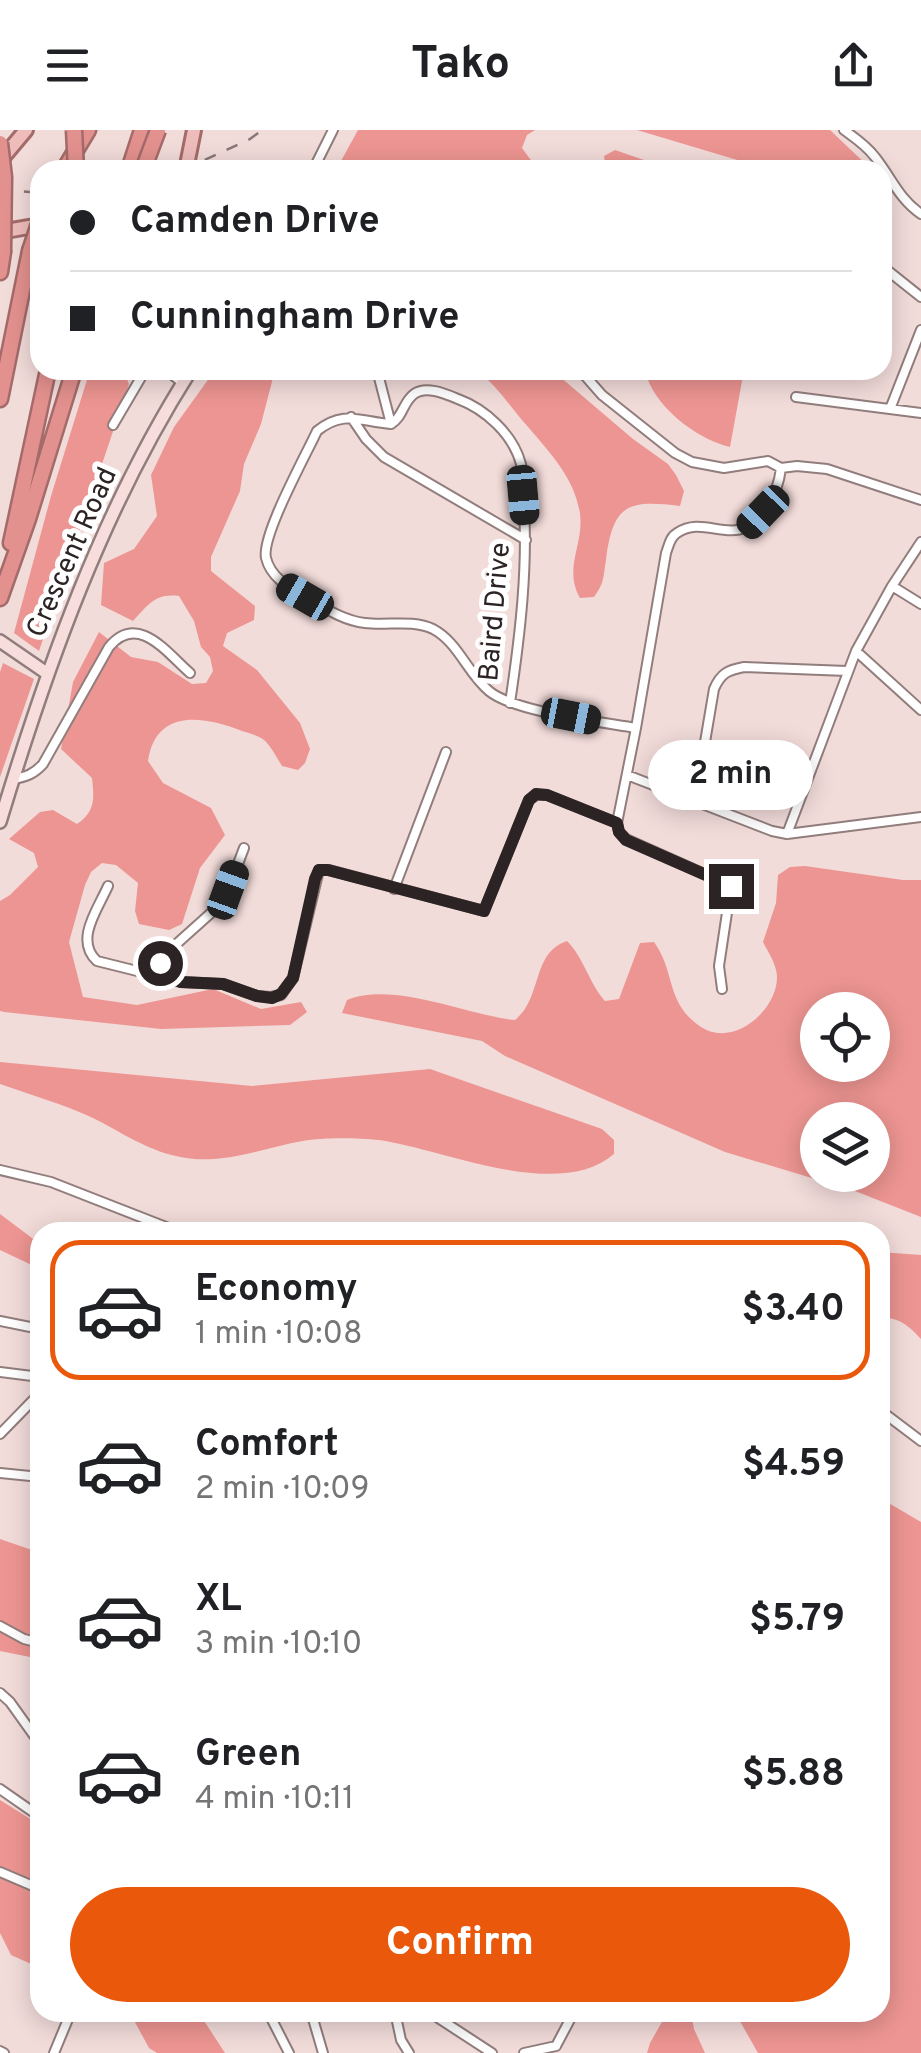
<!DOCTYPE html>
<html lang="en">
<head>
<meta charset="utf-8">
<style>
  body { margin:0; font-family:Overpass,sans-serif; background:#f6f6f6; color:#202124; height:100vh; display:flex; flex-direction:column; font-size:38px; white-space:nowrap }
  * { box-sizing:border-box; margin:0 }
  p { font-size:32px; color:#757577 }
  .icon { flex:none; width:55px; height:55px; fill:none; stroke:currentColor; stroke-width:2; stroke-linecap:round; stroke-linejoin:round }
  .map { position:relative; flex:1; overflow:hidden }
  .details { position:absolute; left:30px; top:1092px; width:860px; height:800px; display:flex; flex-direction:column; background:#fff; border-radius:30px; box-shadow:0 5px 25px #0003 }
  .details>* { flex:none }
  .banner { position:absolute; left:30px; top:30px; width:862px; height:220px; border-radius:30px; box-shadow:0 5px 25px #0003; display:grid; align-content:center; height:220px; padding:0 40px; background:#fff }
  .controls { position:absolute; left:800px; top:862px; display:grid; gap:20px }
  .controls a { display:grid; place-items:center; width:90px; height:90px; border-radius:50%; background:#fff; box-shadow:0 5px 25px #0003; font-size:50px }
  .end { position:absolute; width:45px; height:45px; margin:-22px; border:12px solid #2c2424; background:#fff; box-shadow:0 0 0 5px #fff }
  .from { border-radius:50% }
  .bubble { position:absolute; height:70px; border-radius:35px; background:#fff; box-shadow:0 5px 25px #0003; font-size:32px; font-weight:700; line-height:70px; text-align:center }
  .car { position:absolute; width:30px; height:60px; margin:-30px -15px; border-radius:12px; box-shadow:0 0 8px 2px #0007; background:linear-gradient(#222 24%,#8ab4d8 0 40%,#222 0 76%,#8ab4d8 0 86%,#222 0) }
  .banner b { display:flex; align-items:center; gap:35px; height:95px; font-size:38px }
  .banner b+b { border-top:2px solid #e0e0e0 }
  .banner i { width:25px; height:25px; background:#202124 }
  ul { padding:18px 0 0; list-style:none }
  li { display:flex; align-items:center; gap:30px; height:140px; margin:0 20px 15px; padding:0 20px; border:5px solid transparent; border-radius:30px }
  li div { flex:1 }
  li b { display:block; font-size:38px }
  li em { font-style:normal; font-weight:700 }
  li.active { border-color:#ea580c }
  li>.icon { width:90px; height:90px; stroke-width:1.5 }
  .cta { display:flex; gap:20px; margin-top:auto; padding:20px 40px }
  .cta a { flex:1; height:115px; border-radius:60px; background:#ea580c; color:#fff; font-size:40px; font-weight:700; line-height:115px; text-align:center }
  header { display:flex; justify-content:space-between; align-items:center; height:130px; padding:0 40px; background:#fff; font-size:45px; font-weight:700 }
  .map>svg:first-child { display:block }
  .green { fill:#ed9592; fill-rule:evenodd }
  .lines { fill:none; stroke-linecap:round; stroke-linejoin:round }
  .street-casing { stroke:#917d7c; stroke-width:12 }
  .secondary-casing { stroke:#917d7c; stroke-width:16 }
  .primary-casing { stroke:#a36b69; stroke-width:18 }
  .highway-casing { stroke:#a36b69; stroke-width:19 }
  .street { stroke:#fff; stroke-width:8 }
  .secondary { stroke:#f7dedd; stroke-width:11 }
  .primary { stroke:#eebdbb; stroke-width:12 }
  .highway { stroke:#e3918e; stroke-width:14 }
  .rail { stroke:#877877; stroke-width:2.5; stroke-dasharray:12 12; stroke-linecap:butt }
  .highway-bridge-casing { stroke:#a36b69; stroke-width:19; stroke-linecap:butt }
  .highway-bridge { stroke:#e3918e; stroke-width:14 }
  .route { stroke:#2c2424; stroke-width:12 }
  .labels { text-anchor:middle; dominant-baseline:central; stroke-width:10; stroke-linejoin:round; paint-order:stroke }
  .street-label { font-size:28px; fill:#2c2424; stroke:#fff }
</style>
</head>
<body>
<header><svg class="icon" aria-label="menu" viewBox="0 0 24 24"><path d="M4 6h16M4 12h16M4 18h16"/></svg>Tako<svg class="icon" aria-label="share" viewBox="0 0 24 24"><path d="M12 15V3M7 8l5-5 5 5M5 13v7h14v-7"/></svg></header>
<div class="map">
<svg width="921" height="1923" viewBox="0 0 921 1923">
  <rect width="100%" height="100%" fill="#f2dcda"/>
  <path class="green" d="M358,0H535L527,5L522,18L536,37L535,40H336Z
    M637,0H830L872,40H745L744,32Z
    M615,20L673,40H606L604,26Z
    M90,240H129L126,247L129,254L39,521L14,503L51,366Z
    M215,240H275L261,294L244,334L240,361L211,427V441L255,476L254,490L227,503L223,516L257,540L300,593L310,619L305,633L298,640L282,636C277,628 271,616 264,610C259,606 249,603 242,601C204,586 156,578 148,631L163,653L211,678L225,705L200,738L182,794L169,800L139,794L135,781L138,753L116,735L102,733L91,742L85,755L69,812L83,867L137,875L213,859L261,879L301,872L307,882L290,895L161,899L4,882L0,881V771L10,765L38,737L34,723L9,709L40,682L53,680L77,694C96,681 94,668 92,648L61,619L73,552L99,502L131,527L158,532L192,554L206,553L213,541L210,527L201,517L194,491L179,466C155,463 148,475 133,491L101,475L104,433L134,419L157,386L151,345L174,297Z
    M477,240H552L633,309L668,334L676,345L684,361L680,376C629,370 613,373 606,430C603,447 605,452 594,467L580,468C563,438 584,415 580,384C575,349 551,324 529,298C511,278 498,257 477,240Z
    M645,240H744L730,317C696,309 652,275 645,240Z
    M3,533L34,549L0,647V542Z
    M805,736L903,750H921V1087L855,1061L725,1022L505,926L482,911L342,883L347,870C395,851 465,885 515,890C543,868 531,823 567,811C584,828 589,853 605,871L619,869L640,813L654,812C676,842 665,873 701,897C733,918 777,881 777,847C777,835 768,822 763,812L776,773L778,745L790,737ZM818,880H872V935H818ZM818,990H872V1045H818Z
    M0,932L252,956L430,939L602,999L614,1010V1024C558,1072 443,1019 379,1010C358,1008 324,1007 303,1011C261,1018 219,1037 176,1026C147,1020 119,1001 93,988C63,974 31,965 0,954Z
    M0,1084L40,1114V1139L0,1120Z
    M880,1122L921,1125V1209C908,1195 900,1188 880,1187Z
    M880,1368L921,1392V1923H758L741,1893L729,1883L880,1882Z
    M0,1409L29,1419H40V1529L0,1521Z
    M0,1670L40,1695V1838L11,1825L0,1803Z
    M130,1883H199L225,1923H157L149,1918Z
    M667,1883H691L694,1899L705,1923H647L650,1913Z"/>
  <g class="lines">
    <defs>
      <path id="street" d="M844,0C855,8 866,15 875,27C891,47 899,69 921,84
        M313,40L333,0
        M882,136L921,167
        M166,240L183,253
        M377,240L391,294C361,292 344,279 317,301C306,325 261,406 266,428C271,449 292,459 309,469C326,479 345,491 365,493C387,496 412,489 433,499C458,512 468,544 489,561C514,582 602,592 636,598
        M580,240L602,265L675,323L692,332L724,338L768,331L781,338L797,336L827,339L921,370
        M796,267L921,283
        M890,279L921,200
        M351,287L366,309L384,327L526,410
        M391,294C403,287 403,272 414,264C426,255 446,264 458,269C485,279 513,304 521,334C523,343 522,355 523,365C529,432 520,506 510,573
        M113,295L143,244L148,240
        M892,456L921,474
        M856,521L921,580
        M627,645L772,701L787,704L921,687
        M13,649C26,647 34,644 43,634L109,517C138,482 167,523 190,543
        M695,671L714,559C721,543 728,540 744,537L847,541
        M617,693L636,598L666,423C669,415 670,407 677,403C707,383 734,421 764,382C774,368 779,355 781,338
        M617,693L619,702L626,709L731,756L719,836L722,859
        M787,704L856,521L892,456L921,412
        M108,756C98,779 74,810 97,831L181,852L223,854L257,866L271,867L281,865L293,848L319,740H329L484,781L529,670L536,665H547L617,693
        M394,759L446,622
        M164,847L160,833L163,826L221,774L228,760L244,718
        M0,1040L51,1052L179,1102
        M510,1102L556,1099L593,1102
        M0,1191L40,1199
        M0,1242L40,1247
        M880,1280L921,1311
        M0,1304L40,1263
        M0,1343L40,1347
        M0,1496L24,1509L40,1513
        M0,1563L10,1572L40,1614
        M0,1659L33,1682
        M0,1742L40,1759
        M268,1882L289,1923
        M311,1882L323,1923
        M395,1882L401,1910L409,1923
        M429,1882L492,1923
        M556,1916L574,1882
        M0,1921L4,1923
        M54,1923L71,1882
        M524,1923L556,1916"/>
      <path id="secondary" d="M0,511L48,544
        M0,692C47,536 103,378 191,240"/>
      <path id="primary" d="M0,31L26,0
        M186,40L194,0
        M0,102L40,95"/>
      <path id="highway" d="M64,40L88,0
        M129,40L142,0
        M0,142L3,122
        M0,269L30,121
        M11,413L48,240
        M0,468L28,389L74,240"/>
    </defs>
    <use href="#street" class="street-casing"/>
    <use href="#secondary" class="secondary-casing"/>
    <use href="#primary" class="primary-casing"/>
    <use href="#highway" class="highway-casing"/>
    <use href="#street" class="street"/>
    <use href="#secondary" class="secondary"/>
    <use href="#primary" class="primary"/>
    <use href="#highway" class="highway"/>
    <path class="rail" d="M183,40L250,9L262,0
      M0,59L40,63"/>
    <defs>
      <path id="highway-bridge" d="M74,0L76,40
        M0,13L4,47L3,122
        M143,40L158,0
        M30,121L40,91"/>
    </defs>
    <use href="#highway-bridge" class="highway-bridge-casing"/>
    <use href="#highway-bridge" class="highway-bridge"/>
  </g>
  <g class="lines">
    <path class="route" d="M160,833L164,847L181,852L223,854L257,866L272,868L281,864L293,848L315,749L319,740H328L484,781L529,670L536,664L547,665L617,693L619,702L626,710L731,756"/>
  </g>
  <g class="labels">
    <g class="street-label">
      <text transform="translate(73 423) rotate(-66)">Crescent Road</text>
      <text transform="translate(496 482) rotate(-85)">Baird Drive</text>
    </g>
  </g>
</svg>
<div class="controls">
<a><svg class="icon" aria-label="locate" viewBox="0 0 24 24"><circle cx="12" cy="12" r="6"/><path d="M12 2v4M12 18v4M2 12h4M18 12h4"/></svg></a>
<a><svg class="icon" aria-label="layers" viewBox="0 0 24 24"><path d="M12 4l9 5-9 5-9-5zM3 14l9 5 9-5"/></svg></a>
</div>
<i class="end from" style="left:160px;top:833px"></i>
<i class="end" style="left:731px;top:756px"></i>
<div class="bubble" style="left:648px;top:610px;width:165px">2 min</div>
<i class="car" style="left:523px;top:365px;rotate:175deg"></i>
<i class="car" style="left:763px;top:382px;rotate:224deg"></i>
<i class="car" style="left:305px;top:467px;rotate:300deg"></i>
<i class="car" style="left:571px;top:586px;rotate:101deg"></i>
<i class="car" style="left:228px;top:760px;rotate:20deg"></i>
<div class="banner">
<b><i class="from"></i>Camden Drive</b>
<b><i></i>Cunningham Drive</b>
</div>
<section class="details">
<ul>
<li class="active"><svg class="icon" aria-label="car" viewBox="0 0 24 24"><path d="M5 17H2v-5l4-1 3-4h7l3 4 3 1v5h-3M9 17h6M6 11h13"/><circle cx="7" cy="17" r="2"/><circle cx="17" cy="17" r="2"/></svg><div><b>Economy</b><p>1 min · 10:08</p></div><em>$3.40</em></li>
<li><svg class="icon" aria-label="car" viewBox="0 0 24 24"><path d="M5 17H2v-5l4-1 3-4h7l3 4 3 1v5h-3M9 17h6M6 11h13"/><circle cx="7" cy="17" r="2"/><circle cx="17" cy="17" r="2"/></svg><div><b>Comfort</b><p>2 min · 10:09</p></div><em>$4.59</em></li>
<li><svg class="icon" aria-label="car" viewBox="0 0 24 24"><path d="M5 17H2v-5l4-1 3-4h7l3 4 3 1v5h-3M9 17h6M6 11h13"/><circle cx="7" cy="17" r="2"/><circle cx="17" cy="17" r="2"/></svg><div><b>XL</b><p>3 min · 10:10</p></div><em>$5.79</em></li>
<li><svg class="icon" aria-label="car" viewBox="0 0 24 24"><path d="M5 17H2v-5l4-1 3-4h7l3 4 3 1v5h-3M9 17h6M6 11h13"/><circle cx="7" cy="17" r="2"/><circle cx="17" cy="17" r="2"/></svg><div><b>Green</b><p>4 min · 10:11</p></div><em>$5.88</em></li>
</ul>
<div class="cta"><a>Confirm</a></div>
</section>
</div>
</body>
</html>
